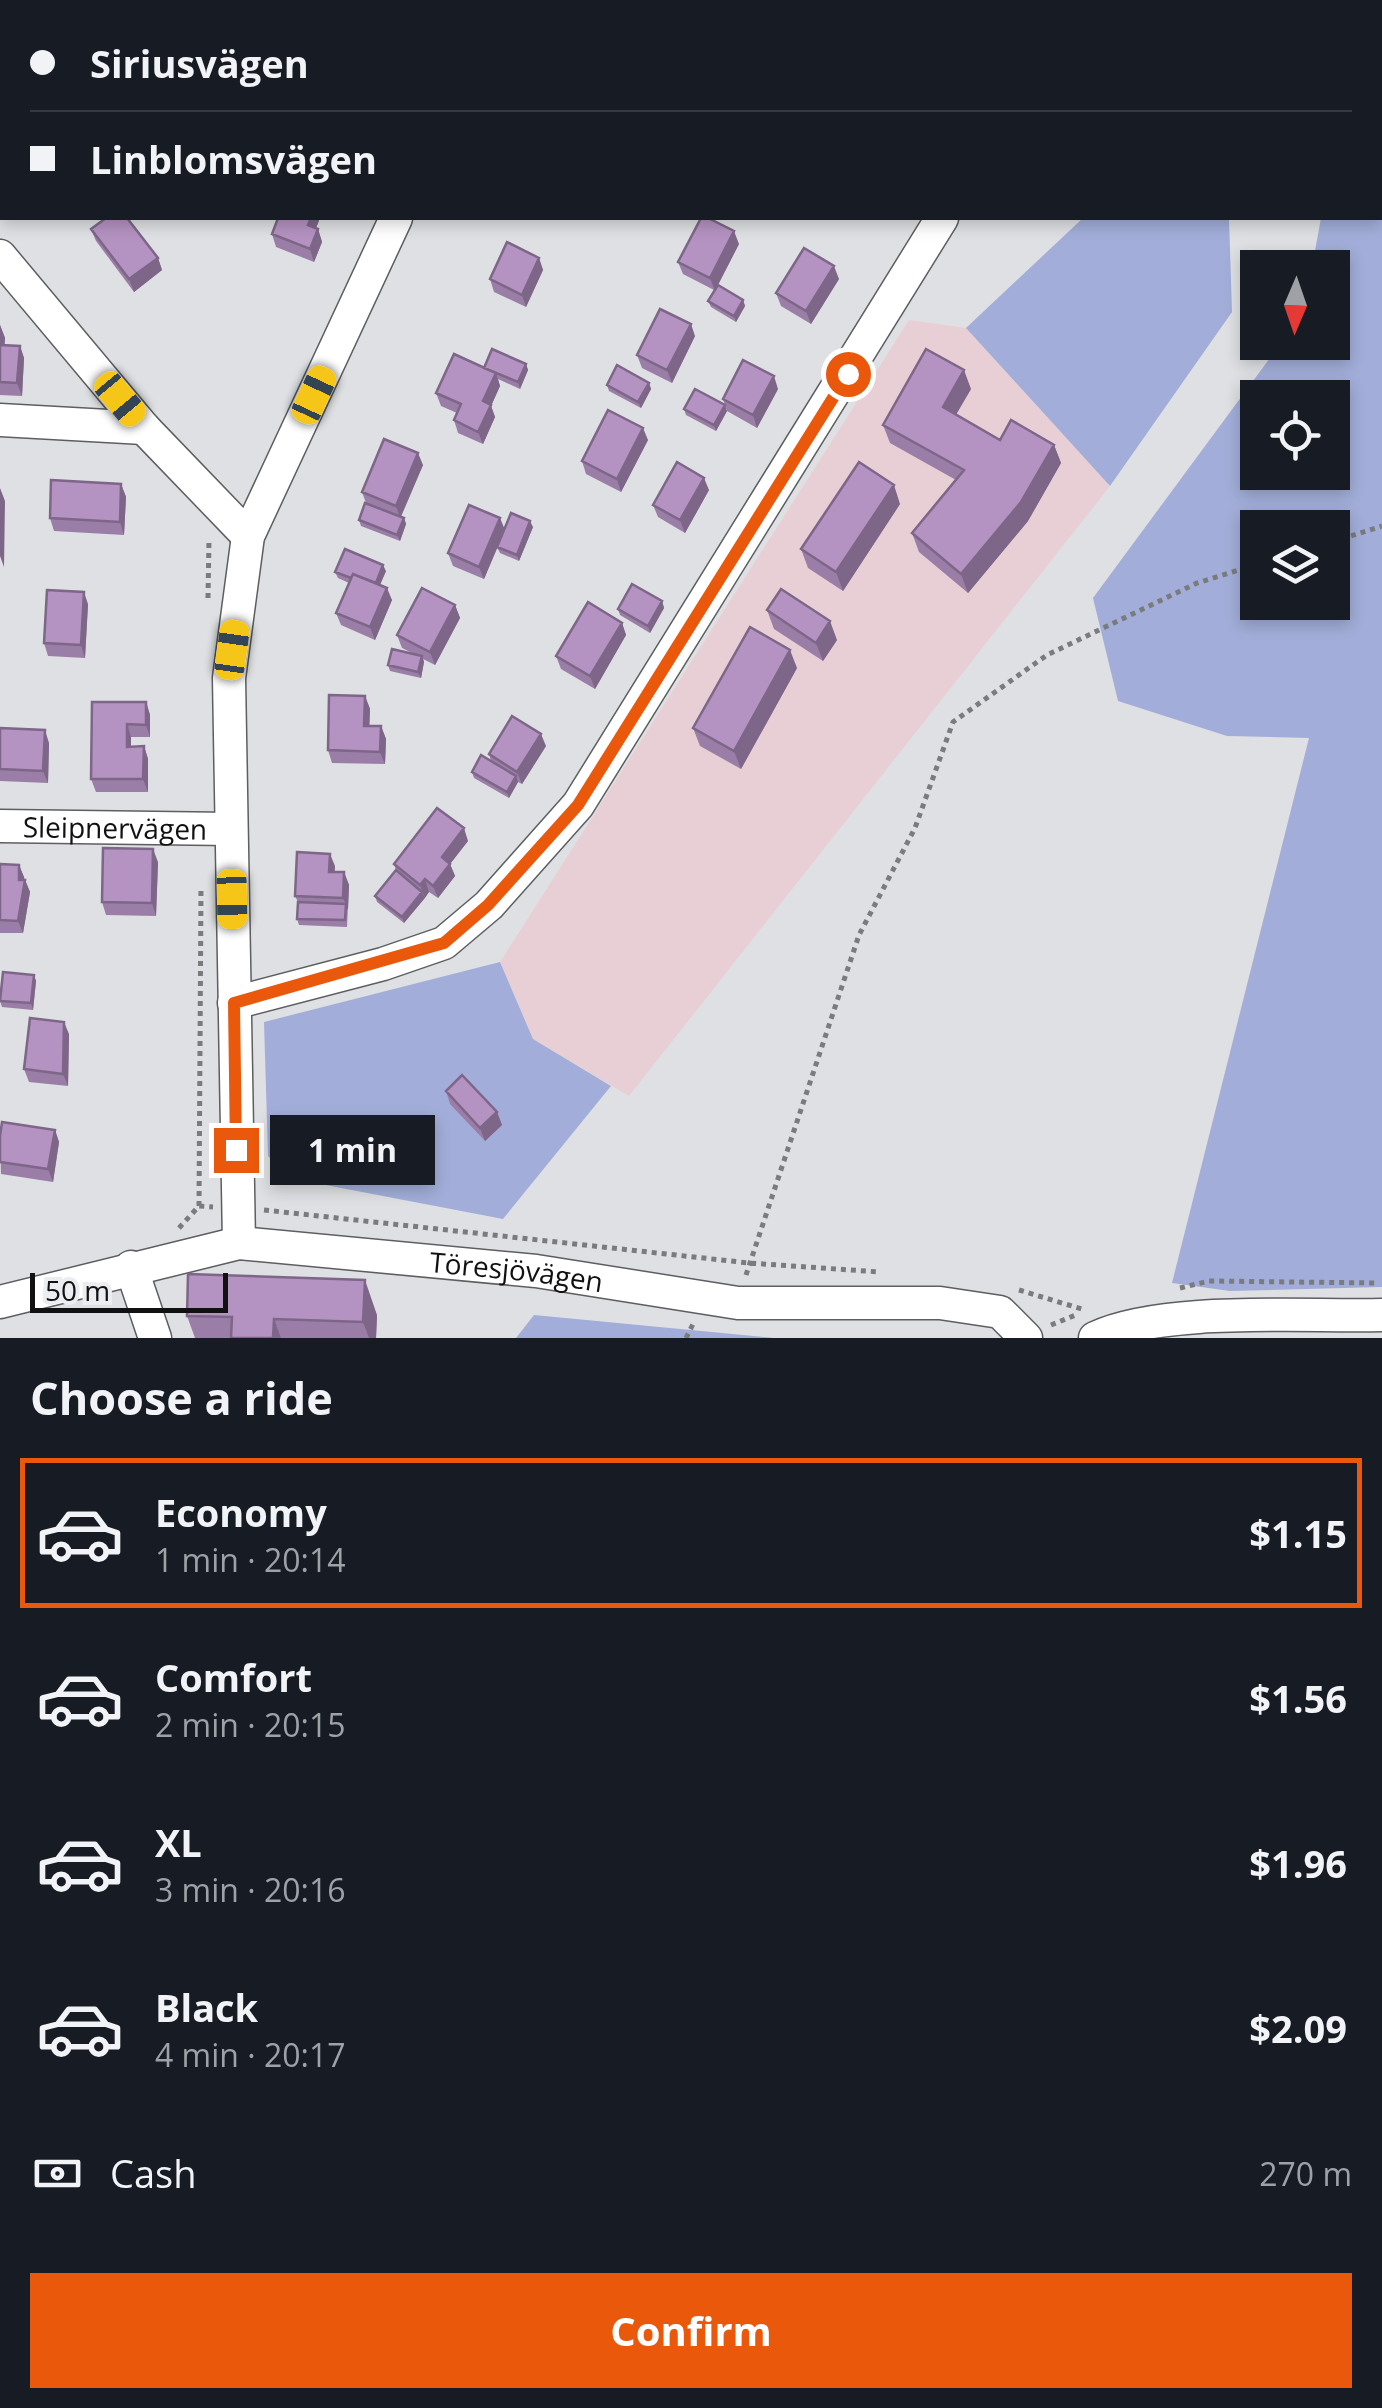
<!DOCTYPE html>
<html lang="en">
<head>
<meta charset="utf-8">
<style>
  body { margin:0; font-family:"Open Sans",sans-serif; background:#20242c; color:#f1f3f6; height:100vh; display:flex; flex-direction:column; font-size:38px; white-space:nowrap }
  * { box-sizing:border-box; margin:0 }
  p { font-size:32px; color:#9ea1a6 }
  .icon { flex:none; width:55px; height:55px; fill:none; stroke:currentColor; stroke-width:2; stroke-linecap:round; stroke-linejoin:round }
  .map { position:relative; height:1338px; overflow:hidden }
  .sheet { display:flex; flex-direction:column; background:#171b24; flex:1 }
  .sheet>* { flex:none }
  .top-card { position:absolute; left:0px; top:0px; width:1382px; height:220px; box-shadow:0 5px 15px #0003; display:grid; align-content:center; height:220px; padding:0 30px; background:#171b24 }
  .needle { width:65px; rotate:182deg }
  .buttons { position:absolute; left:1240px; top:250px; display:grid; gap:20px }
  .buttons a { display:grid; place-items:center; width:110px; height:110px; border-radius:0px; background:#171b24; box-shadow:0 5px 15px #0003; font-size:50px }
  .scale { position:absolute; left:30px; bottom:25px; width:198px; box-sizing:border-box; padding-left:10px; border:5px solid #111112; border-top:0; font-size:28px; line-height:35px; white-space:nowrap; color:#111112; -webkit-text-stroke:8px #ecedf0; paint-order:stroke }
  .end { position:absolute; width:45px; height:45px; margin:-22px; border:12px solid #ea580c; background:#fff; box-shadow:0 0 0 5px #fff }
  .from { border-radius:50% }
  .bubble { position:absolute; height:70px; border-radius:0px; background:#171b24; box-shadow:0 5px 15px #0003; font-size:32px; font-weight:700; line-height:70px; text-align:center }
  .car { position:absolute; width:30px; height:60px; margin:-30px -15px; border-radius:12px; box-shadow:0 0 8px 2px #0007; background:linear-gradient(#f5c518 24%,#345 0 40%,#f5c518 0 76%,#345 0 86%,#f5c518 0) }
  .top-card b { display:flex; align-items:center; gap:35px; height:95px; font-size:38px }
  .top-card b+b { border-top:2px solid #363941 }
  .top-card i { width:25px; height:25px; background:#f1f3f6 }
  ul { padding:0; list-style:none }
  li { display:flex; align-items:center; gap:30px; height:150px; margin:0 20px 15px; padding:0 10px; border:5px solid transparent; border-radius:0px }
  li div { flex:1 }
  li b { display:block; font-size:38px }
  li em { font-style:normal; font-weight:700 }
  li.current { border-color:#ea580c }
  li>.icon { width:90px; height:90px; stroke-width:1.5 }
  h2 { padding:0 30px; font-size:45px; line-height:120px }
  .pay { display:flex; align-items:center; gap:25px; height:110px; padding:0 30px; font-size:38px }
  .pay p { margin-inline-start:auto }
  .button { display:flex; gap:20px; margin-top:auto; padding:20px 30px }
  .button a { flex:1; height:115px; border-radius:0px; background:#ea580c; color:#fff; font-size:40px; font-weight:700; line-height:115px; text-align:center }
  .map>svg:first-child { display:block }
  .industrial { fill:#e8cfd6 }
  .green { fill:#a2aed9; fill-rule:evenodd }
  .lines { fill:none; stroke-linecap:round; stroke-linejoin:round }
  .minor-casing { stroke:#5d5e60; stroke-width:35 }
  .path { stroke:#7a7b7d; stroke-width:5; stroke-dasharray:5 5; stroke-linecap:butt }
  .minor { stroke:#fff; stroke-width:32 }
  .wall { fill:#9b7ea7 }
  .shaded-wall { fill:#7e6688 }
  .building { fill:#b492c2; stroke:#7e6688; stroke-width:2.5 }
  .route { stroke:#ea580c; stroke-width:12 }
  .labels { text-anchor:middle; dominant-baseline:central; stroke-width:9; stroke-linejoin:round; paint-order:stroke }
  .street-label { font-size:28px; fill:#111112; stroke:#ecedf0 }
</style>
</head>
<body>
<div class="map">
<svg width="1382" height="1338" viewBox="0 0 1382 1338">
  <rect width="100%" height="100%" fill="#dfe0e3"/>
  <path class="industrial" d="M909,320L966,328L1110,486L629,1096L533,1039L500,962Z"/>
  <path class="green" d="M685,0H859L684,2Z
    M1363,0H1382V1287L1230,1291L1172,1283L1309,738L1227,736L1118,701L1093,598L1281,343L1332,342V268L1312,267L1321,218H1380V2ZM1258,398H1332V472H1258ZM1258,528H1332V602H1258Z
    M1083,218H1229L1232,312L1110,486L966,328Z
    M500,962L533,1039L611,1086L503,1219L289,1178L268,1156L264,1022Z
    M534,1315L774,1338H516Z"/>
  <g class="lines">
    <defs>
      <g id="minor">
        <path d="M496,2L497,0"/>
        <path d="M1042,2L1043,0"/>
        <path d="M0,256L144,428L248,536"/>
        <path d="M0,420L144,428"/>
        <path id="s1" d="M0,826L231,829"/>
        <path d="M234,1003L383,964L444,943L489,905L578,805L942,218"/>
        <path d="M239,1243L229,678L248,536L396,218"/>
        <path d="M131,1267L155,1338"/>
        <path id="s2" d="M0,1302L239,1243L536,1271L738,1303H940L1000,1312L1026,1338"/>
        <path d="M1095,1338C1163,1306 1304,1317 1382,1315"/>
      </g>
    </defs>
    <use href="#minor" class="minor-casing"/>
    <path class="path" d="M937,0L940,2
      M1374,0L1375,2
      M1380,18L1382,24
      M1332,542L1382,526
      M208,598L209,539
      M199,1206L201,889
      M264,1210L749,1263L880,1272
      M179,1228L199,1206L213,1207
      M746,1275L859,935L915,828L953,722L1047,655L1197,583L1258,564
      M1180,1288L1209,1281L1378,1283
      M1019,1290L1085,1310
      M1051,1325L1078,1314
      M686,1338L693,1324"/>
    <use href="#minor" class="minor"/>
  </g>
  <path class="wall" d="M278,218H320L316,228L318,229L322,242L314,262L276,247L272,234Z
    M91,229L158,258L162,270L134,292L96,241Z
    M739,244L717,286L743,300L745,306L736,322L711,307L708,301L714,290L683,274L678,262Z
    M539,258L543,270L526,307L494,292L490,279Z
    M839,279L811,324L781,306L776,293Z
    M0,325L5,338L4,345L20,346L24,358L22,396L0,395Z
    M695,336L672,383L642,368L637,355Z
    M526,364L528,370L520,389L498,379L500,386L491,406L495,417L483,444L458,433L454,420L457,413L441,406L436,393L484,368Z
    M649,383L651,389L641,408L609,391L607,385Z
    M778,389L757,428L727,411L723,399Z
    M971,389L956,415L1000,440L1054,445L1061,463L1028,521L968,593L919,552L912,533L956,480L890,443L883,425Z
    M684,409L727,411L716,431L686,415Z
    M648,440L621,492L586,474L582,461Z
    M423,465L401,517L404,518L406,524L400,541L361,526L359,520L366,503L362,492Z
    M121,484L126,497L124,535L54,531L50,518Z
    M709,490L685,533L658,517L653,505Z
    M900,504L843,591L808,568L801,549Z
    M533,527L519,561L500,553L497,547L484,579L453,566L448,553L504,529Z
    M386,571L380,585L392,600L375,640L341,625L336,613L349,583L338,578L335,572Z
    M662,601L664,608L650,633L620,615L618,609Z
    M88,604L85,658L48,656L44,643Z
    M455,605L460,618L435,665L423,659L424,662L421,678L390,671L388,665L414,654L402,648L397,635Z
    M767,610L837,640L823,661L774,629Z
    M622,623L626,635L595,689L561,669L556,656Z
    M797,668L741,769L700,746L693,728Z
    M365,696L370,709L369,726H381L386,739L385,764L332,763L328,750Z
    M92,702H146L150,715V737H131V747L144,746L148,759V792H96L91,779Z
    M0,728L49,743L48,783L0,781Z
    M546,746L522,784L518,782L509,798L474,778L472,772L491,761L489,754Z
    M468,841L450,864L455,876L438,898L429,892L404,923L377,902L375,896L396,870L394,864Z
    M158,862L156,916L106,915L102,902Z
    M0,864L19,865L30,892L23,933H0Z
    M335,866L334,872H344L349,885L347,927L299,925L297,919L298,902L295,896Z
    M34,975L36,981L33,1010L2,1007L0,1001Z
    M69,1034L68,1086L29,1082L24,1069Z
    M446,1091L497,1112L502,1125L485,1141L450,1104Z
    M55,1130L59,1142L53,1182L1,1174L0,1136Z
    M377,1315L376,1338H195L187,1316Z"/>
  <path class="shaded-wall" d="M50,0H70L67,2H48Z
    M311,218H320L312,238L308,225Z
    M318,229L322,242L314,262L310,249Z
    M734,231L739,244L715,291L710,278Z
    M158,258L162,270L134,292L129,279Z
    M539,258L543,270L526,307L522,295Z
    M834,266L839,279L811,324L806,311Z
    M743,300L745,306L736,322L734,316Z
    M691,324L695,336L672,383L667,370Z
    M0,325L5,338L4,357L0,347Z
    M20,346L24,358L22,396L17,383Z
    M526,364L528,370L520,389L518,382Z
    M964,370L971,389L949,426L943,407Z
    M496,373L500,386L491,406L495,417L483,444L478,432L483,401Z
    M774,376L778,389L757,428L753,415Z
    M649,383L651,389L641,408L638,402Z
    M725,405L727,411L716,431L714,425Z
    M643,428L648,440L621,492L617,479Z
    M1054,445L1061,463L1028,521L968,593L961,574Z
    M418,453L423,465L400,518L396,506Z
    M704,478L709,490L685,533L680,520Z
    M121,484L126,497L124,535L120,522Z
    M894,485L900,504L843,591L836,572Z
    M0,488L5,501L4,567L0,556Z
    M404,518L406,524L400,541L397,535Z
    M500,518L505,530L484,579L479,567Z
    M530,521L533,527L519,561L517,555Z
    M383,565L386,571L376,594L374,588Z
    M387,588L392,600L375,640L370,627Z
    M84,592L88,604L85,658L81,645Z
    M662,601L664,608L650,633L648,626Z
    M455,605L460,618L435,665L430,652Z
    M830,621L837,640L823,661L816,643Z
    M622,623L626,635L595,689L590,676Z
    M790,650L797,668L741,769L734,751Z
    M422,656L424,662L421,678L418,672Z
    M365,696L370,709L369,738L364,726Z
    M146,702L150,715V737L146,725Z
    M127,724L131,737V759L127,747Z
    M381,726L386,739L385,764L380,752Z
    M45,730L49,743L48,783L43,771Z
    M541,734L546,746L522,784L517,772Z
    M144,746L148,759V792L143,779Z
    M516,776L518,782L509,798L507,792Z
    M464,828L468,841L450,864L455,876L438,898L433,886L442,857Z
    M153,849L158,862L156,916L152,903Z
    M330,854L335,866L334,884L329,872Z
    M19,865L24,877V889L25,880L30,892L23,933L18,921Z
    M344,872L349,885L348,910L343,898Z
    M425,879L429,892L425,898L420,885Z
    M422,892L425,898L404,923L402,917Z
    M34,975L36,981L33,1010L31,1003Z
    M64,1022L69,1034L68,1086L63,1074Z
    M497,1112L502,1125L485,1141L480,1128Z
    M55,1130L59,1142L53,1182L48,1169Z
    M365,1280L377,1315L376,1338H369L363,1322Z
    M274,1319L281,1338H273Z"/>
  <path class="building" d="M547,0H570L569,2H546Z
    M2,115V138L0,134V117Z
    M106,218H127L158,258L129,279L91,229Z
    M278,218H311L308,225L318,229L310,249L272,234Z
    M701,218H708L734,231L710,278L678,262Z
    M507,242L539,258L522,295L490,279Z
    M804,248L834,266L806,311L776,293Z
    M718,285L743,300L734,316L708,301Z
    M660,309L691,324L667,370L637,355Z
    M0,345L20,346L17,383L0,382Z
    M492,349L526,364L518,382L484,368Z
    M926,349L964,370L943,407L1000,440L1011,420L1054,445L1021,502L961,574L912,533L964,470L883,425Z
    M454,354L496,373L483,401L491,405L478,432L454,420L461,404L436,393Z
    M743,360L774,376L753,415L723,399Z
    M617,365L649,383L638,402L607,385Z
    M695,389L725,405L714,425L684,409Z
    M608,410L643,428L617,479L582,461Z
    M384,439L418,453L396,506L362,492Z
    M677,462L704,478L680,520L653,505Z
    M859,462L894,485L836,572L801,549Z
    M51,480L121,484L120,522L50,518Z
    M365,503L404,518L397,535L359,520Z
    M469,505L500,518L479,567L448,553Z
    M511,513L530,521L517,555L497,547Z
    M345,549L383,565L376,583L353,574L351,578L335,572Z
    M353,574L387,588L370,627L336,613Z
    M632,584L662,601L648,626L618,609Z
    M422,588L455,605L430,652L397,635Z
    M781,589L830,621L816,643L767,610Z
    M47,590L84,592L81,645L44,643Z
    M588,602L622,623L590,676L556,656Z
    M750,627L790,650L734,751L693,728Z
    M392,649L422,656L418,672L388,665Z
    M329,695L365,696L364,726H381L380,752L328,750Z
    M92,702H146V725L127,724V747L144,746L143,779H91Z
    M512,716L541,734L517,772L489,754Z
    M0,728L45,730L43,771L0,769Z
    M481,755L516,776L507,792L472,772Z
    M437,808L464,828L442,857L450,864L433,886L425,879L420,885L394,864Z
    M103,848L153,849L152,903L102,902Z
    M297,852L330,854L329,872H344L343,898L295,896Z
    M0,864L19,865V880H25L18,921L0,920Z
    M396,870L422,892L402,917L375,896Z
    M298,902L346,904L345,920L297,919Z
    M3,972L34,975L31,1003L0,1001Z
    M30,1018L64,1022L63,1074L24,1069Z
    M462,1075L497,1112L480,1128L446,1091Z
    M2,1122L55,1130L48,1169L0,1162V1136Z
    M188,1274L365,1280L363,1322L274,1319L273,1338H231L232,1317L187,1316Z"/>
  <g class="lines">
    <path class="route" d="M236,1150L234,1003L444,943L488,905L578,805L848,374"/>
  </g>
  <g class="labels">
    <g class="street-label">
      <text stroke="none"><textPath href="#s1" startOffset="115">Sleipnervägen</textPath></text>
      <text stroke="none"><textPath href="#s2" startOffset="525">Töresjövägen</textPath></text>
    </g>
  </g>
</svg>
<div class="buttons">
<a><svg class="needle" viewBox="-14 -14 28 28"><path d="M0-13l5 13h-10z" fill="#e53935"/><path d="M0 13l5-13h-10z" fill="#9ea1a6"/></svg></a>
<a><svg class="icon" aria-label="locate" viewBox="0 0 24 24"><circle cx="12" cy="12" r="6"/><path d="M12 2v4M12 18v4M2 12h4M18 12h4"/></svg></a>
<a><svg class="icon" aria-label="layers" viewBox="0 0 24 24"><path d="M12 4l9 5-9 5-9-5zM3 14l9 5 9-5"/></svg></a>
</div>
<div class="scale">50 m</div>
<i class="end from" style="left:848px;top:374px"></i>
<i class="end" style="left:236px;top:1150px"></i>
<div class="bubble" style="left:270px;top:1115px;width:165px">1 min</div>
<i class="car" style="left:314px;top:395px;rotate:25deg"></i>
<i class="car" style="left:120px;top:399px;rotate:140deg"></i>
<i class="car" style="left:232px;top:650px;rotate:8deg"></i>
<i class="car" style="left:232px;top:899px;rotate:179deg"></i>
<div class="top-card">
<b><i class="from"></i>Siriusvägen</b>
<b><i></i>Linblomsvägen</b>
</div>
</div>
<section class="sheet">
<h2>Choose a ride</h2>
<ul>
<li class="current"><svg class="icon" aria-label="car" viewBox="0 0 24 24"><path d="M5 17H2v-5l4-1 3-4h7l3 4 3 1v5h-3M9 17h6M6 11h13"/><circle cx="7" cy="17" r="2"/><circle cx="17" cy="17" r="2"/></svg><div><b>Economy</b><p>1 min · 20:14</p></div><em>$1.15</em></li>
<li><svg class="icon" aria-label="car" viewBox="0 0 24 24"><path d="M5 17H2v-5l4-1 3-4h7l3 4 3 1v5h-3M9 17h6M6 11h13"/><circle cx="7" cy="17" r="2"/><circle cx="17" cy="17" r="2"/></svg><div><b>Comfort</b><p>2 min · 20:15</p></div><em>$1.56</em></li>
<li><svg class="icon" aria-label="car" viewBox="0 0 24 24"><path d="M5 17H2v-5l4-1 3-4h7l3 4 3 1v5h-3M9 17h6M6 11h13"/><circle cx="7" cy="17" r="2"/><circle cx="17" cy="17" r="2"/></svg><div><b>XL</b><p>3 min · 20:16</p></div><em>$1.96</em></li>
<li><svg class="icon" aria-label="car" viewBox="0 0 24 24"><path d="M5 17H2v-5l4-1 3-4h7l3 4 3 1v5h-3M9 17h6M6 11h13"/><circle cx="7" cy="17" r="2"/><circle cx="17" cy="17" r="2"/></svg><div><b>Black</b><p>4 min · 20:17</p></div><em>$2.09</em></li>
</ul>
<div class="pay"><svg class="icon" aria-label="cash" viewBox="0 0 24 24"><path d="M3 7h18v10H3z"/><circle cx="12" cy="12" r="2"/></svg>Cash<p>270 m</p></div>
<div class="button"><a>Confirm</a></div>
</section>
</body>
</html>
